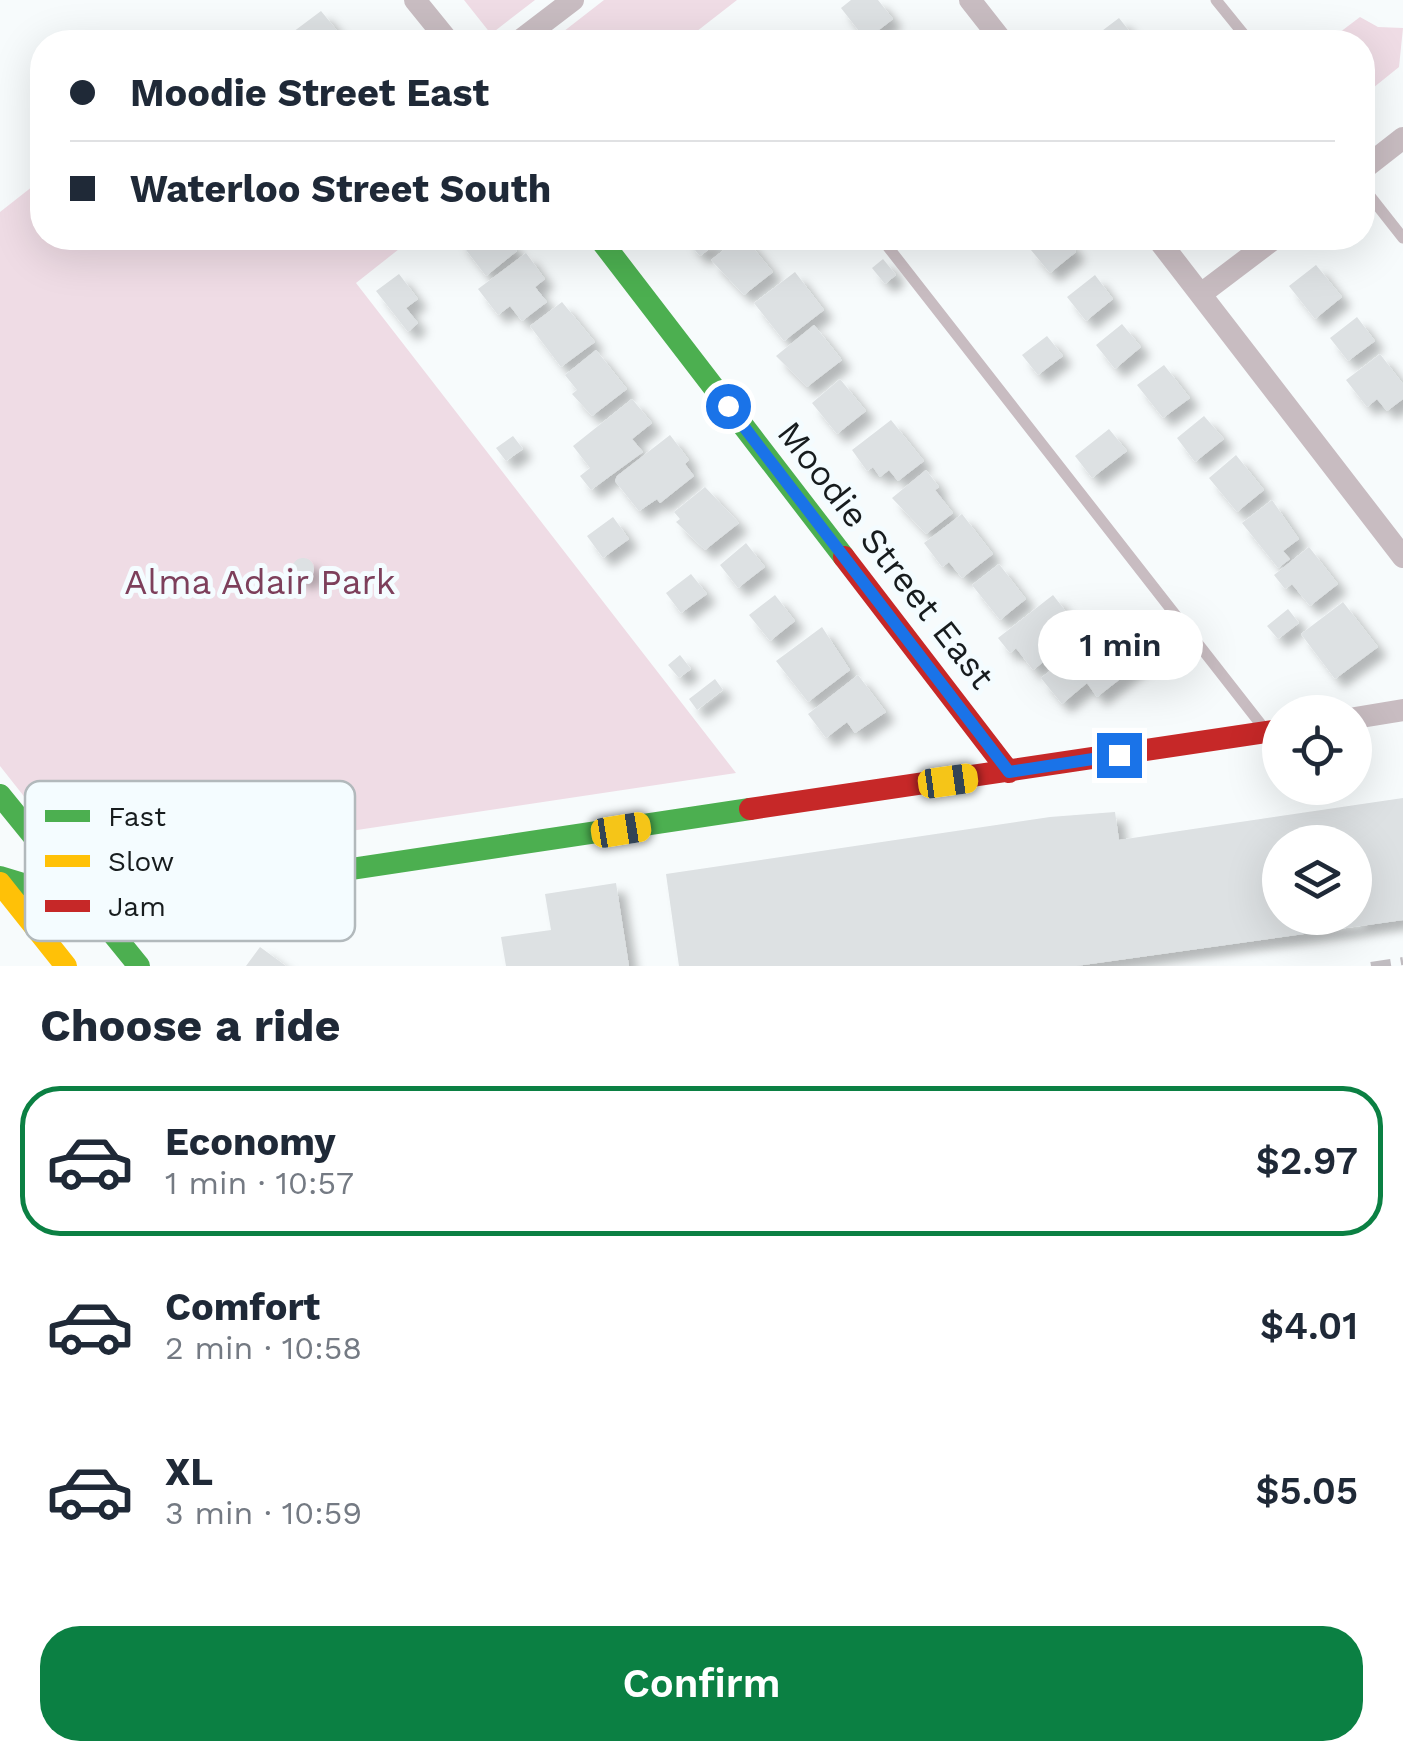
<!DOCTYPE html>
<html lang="en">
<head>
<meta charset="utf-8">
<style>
  body { margin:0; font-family:"Work Sans",sans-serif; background:#f2f2f3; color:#1f2937; height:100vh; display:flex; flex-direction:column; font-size:38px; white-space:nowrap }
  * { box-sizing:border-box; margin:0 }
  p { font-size:32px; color:#747a83 }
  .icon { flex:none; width:55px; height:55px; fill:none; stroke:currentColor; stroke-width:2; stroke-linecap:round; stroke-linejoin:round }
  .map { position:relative; height:966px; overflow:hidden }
  .sheet { display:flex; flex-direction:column; background:#fff; flex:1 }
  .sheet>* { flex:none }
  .banner { position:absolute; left:30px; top:30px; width:1345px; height:220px; border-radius:40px; box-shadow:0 10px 40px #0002; display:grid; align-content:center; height:220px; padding:0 40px; background:#fff }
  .tools { position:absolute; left:1262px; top:695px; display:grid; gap:20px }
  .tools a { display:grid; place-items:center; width:110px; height:110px; border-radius:50%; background:#fff; box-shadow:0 10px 40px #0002; font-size:50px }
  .end { position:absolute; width:45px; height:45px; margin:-22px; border:12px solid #1a73e8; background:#fff; box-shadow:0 0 0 5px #fff }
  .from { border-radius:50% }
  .bubble { position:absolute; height:70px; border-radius:35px; background:#fff; box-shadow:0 10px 40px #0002; font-size:32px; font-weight:600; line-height:70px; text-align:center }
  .car { position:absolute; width:30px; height:60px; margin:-30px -15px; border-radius:12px; box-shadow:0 0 8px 2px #0007; background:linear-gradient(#f5c518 24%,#345 0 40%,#f5c518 0 76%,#345 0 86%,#f5c518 0) }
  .banner b { display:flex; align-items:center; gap:35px; height:95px; font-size:38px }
  .banner b+b { border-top:2px solid #e0e1e3 }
  .banner i { width:25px; height:25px; background:#1f2937 }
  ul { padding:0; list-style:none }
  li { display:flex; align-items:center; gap:30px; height:150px; margin:0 20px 15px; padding:0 20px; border:5px solid transparent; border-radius:40px }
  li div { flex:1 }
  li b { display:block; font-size:38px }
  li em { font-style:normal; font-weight:600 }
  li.current { border-color:#0b8043 }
  li>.icon { width:90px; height:90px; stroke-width:1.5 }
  h2 { padding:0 40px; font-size:45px; line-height:120px }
  .primary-button { display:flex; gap:20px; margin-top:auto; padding:20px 40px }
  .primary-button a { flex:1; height:115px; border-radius:40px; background:#0b8043; color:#fff; font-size:40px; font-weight:600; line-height:115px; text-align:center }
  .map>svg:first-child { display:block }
  .green { fill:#efdce5 }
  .building { fill:#dde1e3; fill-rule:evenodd; filter:url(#shadow) }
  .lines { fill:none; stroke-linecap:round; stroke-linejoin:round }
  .lane { stroke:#c8bcc1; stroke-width:11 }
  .street { stroke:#c8bcc1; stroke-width:22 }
  .fast { stroke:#4caf50; stroke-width:22 }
  .slow { stroke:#ffc107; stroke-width:22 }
  .jam { stroke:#c62828; stroke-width:22 }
  .rail { stroke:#c0bcc0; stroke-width:8; stroke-dasharray:20 10; stroke-linecap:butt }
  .route { stroke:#1a73e8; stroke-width:12 }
  .labels { text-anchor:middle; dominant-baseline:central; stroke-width:10; stroke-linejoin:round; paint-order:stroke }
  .street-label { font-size:35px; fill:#171c1e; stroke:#f4fcff }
  .park-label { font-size:35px; fill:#7d3f5b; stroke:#f4fcff }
  .key { fill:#f4fcff; stroke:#b2b9bc; stroke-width:2.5 }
  .key-label { font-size:28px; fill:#171c1e }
</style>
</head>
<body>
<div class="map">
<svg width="1403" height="966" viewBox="0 0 1403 966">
  <defs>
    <filter id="shadow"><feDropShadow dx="9" dy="9" stdDeviation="5" flood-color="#0004"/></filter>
  </defs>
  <rect width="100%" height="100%" fill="#f7fbfc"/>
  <path class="green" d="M464,0H535L491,34Z
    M604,0H737L683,42H550Z
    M1360,17L1378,27L1403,28L1399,67L1363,96L1362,42H1327Z
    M42,179V238H413L356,283L736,773L117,866L93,867L75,861L0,766V212Z"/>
  <path class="building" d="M851,0H878L893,19L866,40L841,8Z
    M321,11L344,39L340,42H301L293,32Z
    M1119,18L1138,42H1093L1090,40Z
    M457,238H507L517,251L486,276Z
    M685,238H724L700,256Z
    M739,238H745L773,272L744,295L711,260Z
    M1047,238H1066L1076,252L1050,273L1031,250Z
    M526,253L545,279L535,287L547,302L522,321L510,306L498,315L478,289Z
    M883,259L896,275L885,284L872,268Z
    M1316,265L1342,297L1315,319L1289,286Z
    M795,272L824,310L784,341L754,303Z
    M399,274L418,299L406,308L418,323L408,332L376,291Z
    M1095,275L1113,299L1086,321L1067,297Z
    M562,302L595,342L561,367L530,326Z
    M1357,317L1375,341L1348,361L1330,338Z
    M1122,324L1141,347L1115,369L1096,345Z
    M814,325L842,360L807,387L776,356Z
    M1047,336L1063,356L1038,375L1022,355Z
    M596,350L627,389L592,416L572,394L577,390L565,375Z
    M1380,354L1403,384V399L1387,411L1377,399L1367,407L1346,380Z
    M1164,365L1190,398L1163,418L1137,385Z
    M840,379L866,411L837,434L812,403Z
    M632,399L652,423L632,439L643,452L591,490L580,476L590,468L573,446Z
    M1204,416L1224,439L1195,462L1177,438Z
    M891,420L924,461L898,481L889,470L880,477L873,467L867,471L852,450Z
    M1109,429L1127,451L1092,478L1075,456Z
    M670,435L689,460L685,464L694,476L660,503L657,499L639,511L615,481L617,476Z
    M513,436L523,449L506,461L496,448Z
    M1236,455L1264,490L1237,512L1209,478Z
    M926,470L939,487L935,490L953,513L926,534L892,498Z
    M705,487L739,523L705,550L676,522L680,519L674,512Z
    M1272,500L1299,539L1283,551L1290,559L1278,568L1242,523Z
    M962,514L993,554L962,578L949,562L942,567L924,543Z
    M613,517L629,539L603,558L587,536Z
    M746,543L765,567L738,588L720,565Z
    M1309,547L1338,584L1310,606L1292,584L1285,589L1274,575Z
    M292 569a11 11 0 1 1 22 0a11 11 0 1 1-22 0Z
    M999,564L1026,599L1000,620L972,585Z
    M691,574L707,594L681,613L666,593Z
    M775,595L795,621L770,641L749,615Z
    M1053,595L1082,632L1033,670L1016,648L1010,653L998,638Z
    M1343,602L1378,647L1335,679L1301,634Z
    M1288,609L1299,623L1278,639L1267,626Z
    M1117,618L1147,658L1097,697L1087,683L1062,704L1041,678Z
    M822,627L850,670L808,702L776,661Z
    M680,655L691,669L679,678L668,665Z
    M858,675L886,712L855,733L847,722L826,738L808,714Z
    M715,679L723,690L697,710L689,699Z
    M1403,798V920L1076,966H679L666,874L1050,817L1115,812L1119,840ZM1280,842H1355V918H1280Z
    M616,883L629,966H506L501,937L551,930L545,894Z
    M260,947L286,966H246Z"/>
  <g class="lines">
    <path class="lane" d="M1216,0L1250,42
      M1362,186L1403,238
      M881,238L1263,727"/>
    <path class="street" d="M415,0L449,42
      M970,0L1003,42
      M518,42L573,0
      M1362,170L1403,138
      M1157,238L1403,557
      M1201,294L1275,238
      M1355,718L1403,710"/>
    <path class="fast" d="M599,238L844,557
      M0,795L139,966
      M0,877L89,904L172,896L750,809"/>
    <path class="slow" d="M0,883L66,966"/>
    <path class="jam" d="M844,557L1009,772
      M750,809L1280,730"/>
    <path class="rail" d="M1371,966L1403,961"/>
  </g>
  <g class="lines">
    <path class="route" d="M728,406L1009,772L1119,755"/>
  </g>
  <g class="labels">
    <g class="street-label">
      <text transform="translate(886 555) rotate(52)">Moodie Street East</text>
    </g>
    <g class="park-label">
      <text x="260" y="582">Alma Adair Park</text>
    </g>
  </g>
  <rect x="25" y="781" width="330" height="160" rx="15" class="key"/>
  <rect x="45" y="810" width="45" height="12" fill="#4caf50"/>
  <rect x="45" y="855" width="45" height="12" fill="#ffc107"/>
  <rect x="45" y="900" width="45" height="12" fill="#c62828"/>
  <g class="key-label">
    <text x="108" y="826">Fast</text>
    <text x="108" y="871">Slow</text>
    <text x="108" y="916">Jam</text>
  </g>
</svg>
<div class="tools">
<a><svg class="icon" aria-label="locate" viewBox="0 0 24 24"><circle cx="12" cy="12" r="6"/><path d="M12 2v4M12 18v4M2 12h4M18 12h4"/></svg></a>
<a><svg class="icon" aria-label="layers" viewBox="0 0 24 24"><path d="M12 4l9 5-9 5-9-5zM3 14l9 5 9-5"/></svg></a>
</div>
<i class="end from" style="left:728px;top:406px"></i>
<i class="end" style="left:1119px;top:755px"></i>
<div class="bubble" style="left:1038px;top:610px;width:165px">1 min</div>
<i class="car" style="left:948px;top:781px;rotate:82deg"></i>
<i class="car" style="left:621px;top:830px;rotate:81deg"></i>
<div class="banner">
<b><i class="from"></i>Moodie Street East</b>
<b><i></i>Waterloo Street South</b>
</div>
</div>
<section class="sheet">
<h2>Choose a ride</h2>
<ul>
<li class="current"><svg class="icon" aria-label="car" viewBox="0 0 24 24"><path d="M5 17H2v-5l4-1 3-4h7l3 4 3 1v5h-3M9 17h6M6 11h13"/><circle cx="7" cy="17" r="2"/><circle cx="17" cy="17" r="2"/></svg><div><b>Economy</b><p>1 min · 10:57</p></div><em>$2.97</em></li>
<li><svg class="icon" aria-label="car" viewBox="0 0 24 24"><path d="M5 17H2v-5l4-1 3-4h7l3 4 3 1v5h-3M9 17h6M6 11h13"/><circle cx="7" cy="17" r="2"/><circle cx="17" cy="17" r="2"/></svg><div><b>Comfort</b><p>2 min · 10:58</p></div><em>$4.01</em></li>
<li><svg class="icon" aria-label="car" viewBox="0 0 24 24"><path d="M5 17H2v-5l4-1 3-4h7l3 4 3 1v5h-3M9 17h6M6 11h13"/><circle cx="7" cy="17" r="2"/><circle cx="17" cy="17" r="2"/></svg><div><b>XL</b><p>3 min · 10:59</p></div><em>$5.05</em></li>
</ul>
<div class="primary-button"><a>Confirm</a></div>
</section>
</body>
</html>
